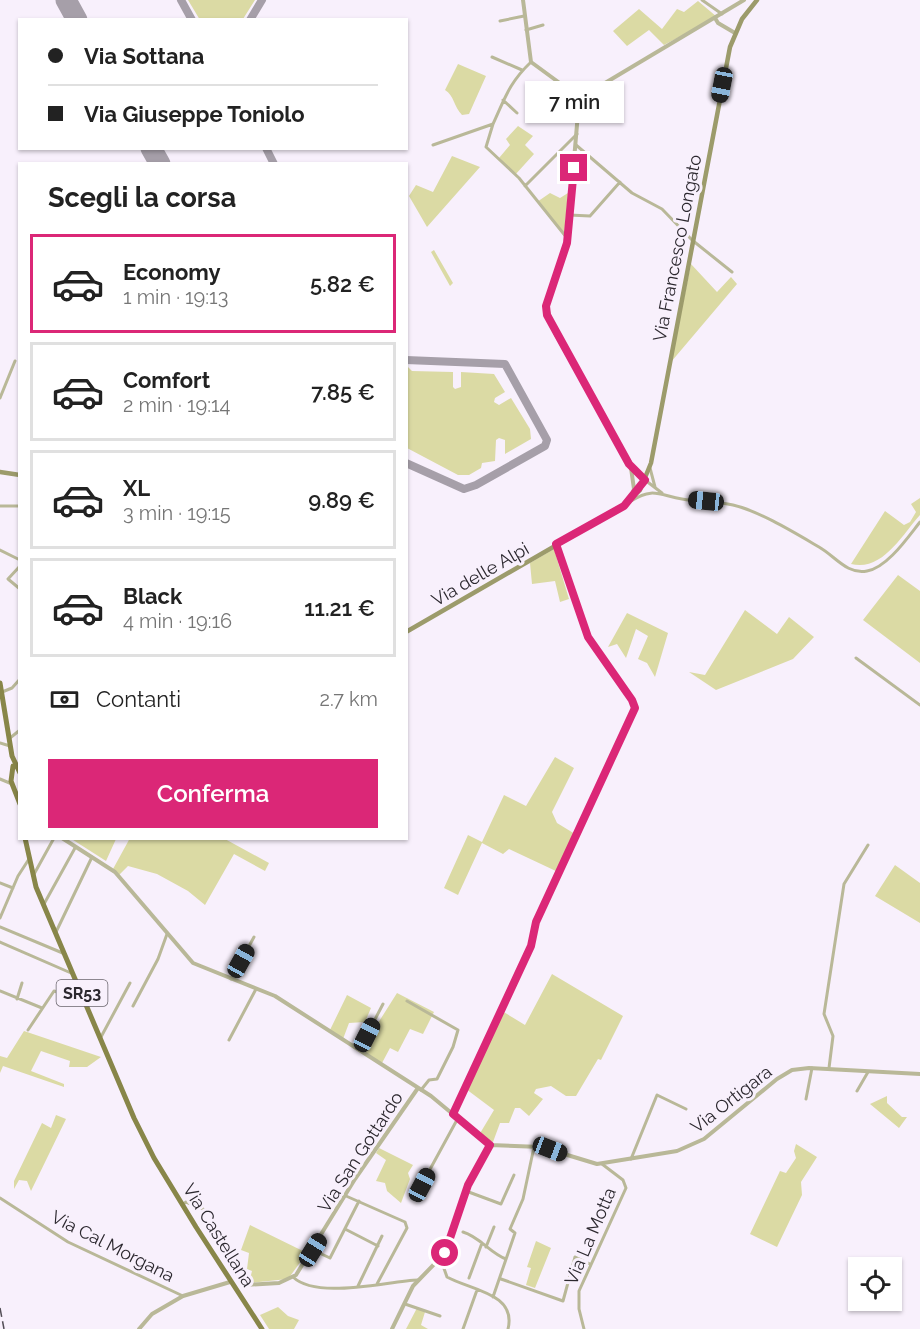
<!DOCTYPE html>
<html lang="it">
<head>
<meta charset="utf-8">
<style>
  body { margin:0; font-family:Raleway,sans-serif; background:#f2f2f2; color:#222; height:100vh; display:flex; flex-direction:column; font-size:22px; white-space:nowrap }
  * { box-sizing:border-box; margin:0 }
  p { font-size:20px; color:#767676 }
  .icon { flex:none; width:33px; height:33px; fill:none; stroke:currentColor; stroke-width:2; stroke-linecap:round; stroke-linejoin:round }
  .map { position:relative; flex:1; overflow:hidden }
  .sheet { position:absolute; left:18px; top:162px; width:390px; height:678px; display:flex; flex-direction:column; background:#fff; border-radius:0px; box-shadow:0 2px 4px #0004 }
  .sheet>* { flex:none }
  .banner { position:absolute; left:18px; top:18px; width:390px; height:132px; border-radius:0px; box-shadow:0 2px 4px #0004; display:grid; align-content:center; height:132px; padding:0 30px; background:#fff }
  .fabs { position:absolute; left:848px; top:1257px; display:grid; gap:12px }
  .fabs a { display:grid; place-items:center; width:54px; height:54px; border-radius:0px; background:#fff; box-shadow:0 2px 4px #0004; font-size:30px }
  .end { position:absolute; width:27px; height:27px; margin:-14px; border:8px solid #db2777; background:#fff; box-shadow:0 0 0 3px #fff }
  .from { border-radius:50% }
  .bubble { position:absolute; height:42px; border-radius:0px; background:#fff; box-shadow:0 2px 4px #0004; font-size:20px; font-weight:600; line-height:42px; text-align:center }
  .car { position:absolute; width:18px; height:36px; margin:-18px -9px; border-radius:8px; box-shadow:0 0 4px 2px #0007; background:linear-gradient(#222 24%,#8ab4d8 0 40%,#222 0 76%,#8ab4d8 0 86%,#222 0) }
  .banner b { display:flex; align-items:center; gap:21px; height:57px; font-size:22px }
  .banner b+b { border-top:2px solid #e0e0e0 }
  .banner i { width:15px; height:15px; background:#222 }
  ul { padding:0; list-style:none }
  li { display:flex; align-items:center; gap:18px; height:99px; margin:0 12px 9px; padding:0 18px; border:3px solid #e0e0e0; border-radius:0px }
  li div { flex:1 }
  li b { display:block; font-size:22px }
  li em { font-style:normal; font-weight:600 }
  li.current { border-color:#db2777 }
  li>.icon { width:54px; height:54px; stroke-width:1.5 }
  h2 { padding:0 30px; font-size:27px; line-height:72px }
  .pay { display:flex; align-items:center; gap:15px; height:66px; padding:0 30px; font-size:22px }
  .pay p { margin-inline-start:auto }
  .cta { display:flex; gap:12px; margin-top:auto; padding:12px 30px }
  .cta a { flex:1; height:69px; border-radius:0px; background:#db2777; color:#fff; font-size:24px; font-weight:600; line-height:69px; text-align:center }
  .map>svg:first-child { display:block }
  .green { fill:#dbdaa4 }
  .lines { fill:none; stroke-linecap:round; stroke-linejoin:round }
  .taxiway { stroke:#a69fa9; stroke-width:8 }
  .runway { stroke:#a69fa9; stroke-width:21 }
  .minor { stroke:#b9b898; stroke-width:3 }
  .tertiary { stroke:#b9b898; stroke-width:4 }
  .secondary { stroke:#9c9b6b; stroke-width:4.5 }
  .primary { stroke:#888649; stroke-width:5 }
  .rail { stroke:#534e56; stroke-width:1.5; stroke-dasharray:9 4.5; stroke-linecap:butt }
  .route { stroke:#db2777; stroke-width:8 }
  .labels { text-anchor:middle; dominant-baseline:central; stroke-width:6; stroke-linejoin:round; paint-order:stroke }
  .shield { fill:#f8f0fc; stroke:#69646c; stroke-width:1.5 }
  .shield-label { font-size:16px; font-weight:bold; fill:#2c282f }
  .street-label { font-size:18px; fill:#2c282f; stroke:#f8f0fc }
</style>
</head>
<body>
<div class="map">
<svg width="920" height="1329" viewBox="0 0 920 1329">
  <rect width="100%" height="100%" fill="#f8f0fc"/>
  <path class="green" d="M188,0H255L243,19L200,20Z
    M698,1L717,17L664,45L649,30L627,46L613,31L639,9L662,29L677,9L684,12Z
    M458,64L486,76L469,114L462,115C454,107 454,95 445,90Z
    M518,126L533,136L525,145L534,154L515,175L499,158L510,145L506,139Z
    M452,156L480,167L427,227L409,196L416,185L433,192Z
    M550,193L560,198L568,193L564,236L537,202Z
    M434,250L453,283L450,286L431,252Z
    M691,264L717,292L731,277L737,284L671,362Z
    M407,366L412,371L453,372V387L455,389L461,387V372L494,374L505,392L495,398L494,402L499,405L511,398L530,429L531,439L505,454V440L499,438L496,440L495,461L482,463L481,468L469,475H458L407,448Z
    M920,498V515C902,535 882,572 851,564L885,511L904,525L910,522L916,512L911,504Z
    M554,549L569,599L560,602L555,581L532,584L530,563Z
    M898,575L920,591V663L863,620Z
    M745,610L777,634L789,617L814,637L793,659L716,690L689,672L705,675Z
    M627,613L668,633L655,677L647,663L638,659L648,636L636,629L626,658L617,644L608,647Z
    M555,757L574,768L552,812L557,823L575,834L558,872L509,849L503,854L482,843L458,895L444,888L468,835L482,842L504,795L526,806Z
    M70,838H116V839L106,861Z
    M130,838L225,839L269,863L265,871L234,854L205,905L188,891L157,874L128,866L119,875L113,869Z
    M895,865L920,883V923L875,896Z
    M552,974L623,1016L601,1060L598,1059L576,1096H566L551,1086L536,1089L534,1093L543,1099L529,1116L520,1108H515L509,1123H500L493,1142L479,1135L494,1110L466,1089L502,1011L525,1025Z
    M397,993L434,1012L423,1034L410,1029L398,1052L390,1048L382,1063L361,1050Z
    M347,995L371,1008L365,1022L349,1023L343,1039L330,1030Z
    M24,1031L27,1032L101,1057L87,1067H69L70,1061L41,1051L31,1071L64,1084V1087L3,1066L0,1073V1056L7,1058Z
    M887,1096V1103L902,1117H907L899,1128L870,1104Z
    M56,1115L66,1119L31,1191L27,1181L19,1180L14,1189V1181L42,1123L51,1128Z
    M796,1144L817,1157L801,1182L802,1195L777,1247L750,1234L780,1171L786,1173L796,1158L794,1151Z
    M379,1148L413,1165L408,1173L410,1179L401,1203L387,1191L385,1183L376,1181L386,1160L376,1153Z
    M250,1225L307,1253L288,1279L249,1283L252,1271L247,1269L249,1253L241,1250Z
    M536,1241L551,1248L535,1288L526,1285L531,1268L527,1267Z
    M278,1307L288,1316L299,1320L294,1329H269L260,1315Z
    M417,1308L425,1312L421,1325L428,1329H406Z"/>
  <g class="lines">
    <path class="taxiway" d="M181,0L192,20
      M250,20L262,0
      M266,148L274,164
      M406,360L505,364L547,440L545,446L476,485L464,489L406,463"/>
    <path class="runway" d="M66,0L77,20
      M151,148L160,164"/>
    <path class="minor" d="M702,0L722,14
      M500,21L524,16
      M526,30L543,25
      M492,57L522,70
      M503,100L517,113
      M493,124L486,147L519,178L567,238
      M433,145L493,124C505,98 509,83 531,62
      M576,145L632,193L662,209L692,240L732,272
      M525,186L577,134
      M569,215L590,216L620,182
      M0,398L15,361
      M650,468L655,487
      M645,480L662,493
      M631,501C653,487 659,495 682,499C699,502 716,501 733,505C759,511 795,533 819,547C835,556 847,575 867,571C887,568 908,537 920,522
      M0,506H20
      M0,550L20,560
      M20,566L8,579L20,589
      M856,658L920,705
      M2,692L12,688L20,679
      M10,738L20,730
      M0,743L10,746
      M0,779L12,784
      M33,876L54,838
      M0,883L13,888
      M44,904L75,848
      M0,918L18,876L29,859
      M0,927L65,954
      M56,932L92,857
      M0,942L71,973
      M231,979L254,937
      M0,991L42,1008
      M17,999L22,983
      M407,1001L458,1030L453,1047L437,1079L429,1080L421,1090
      M133,1006L158,959L167,934
      M28,1030L54,991L83,1000
      M101,1037L130,983
      M229,1040L256,989
      M359,1050L383,1004
      M829,1068L833,1036L824,1014L844,884L868,845
      M857,1091L868,1072
      M806,1099L812,1068
      M631,1159L657,1095L686,1109
      M422,1184L458,1118
      M466,1191L501,1204L514,1175
      M346,1196L405,1222L407,1228L377,1284
      M0,1198L68,1242L183,1296
      M182,1205L186,1202L203,1209
      M345,1229L378,1246
      M463,1232C480,1237 490,1253 506,1259
      M486,1247L494,1227
      M313,1250L330,1258L359,1201
      M441,1260L447,1277C470,1290 517,1293 508,1329
      M293,1277C317,1300 387,1281 418,1280
      M469,1278L482,1243
      M501,1279L563,1301L575,1257L590,1264
      M358,1286L382,1236
      M493,1297L515,1233L510,1229L523,1199L534,1147
      M405,1304L440,1316
      M463,1329L477,1290
      M584,1329L579,1309V1291L626,1188L623,1180L602,1164"/>
    <path class="tertiary" d="M523,0L531,62L576,95L579,101L567,243L546,305L555,333L629,464L645,479
      M715,18L718,23L735,33
      M575,93L588,92L605,83L744,0
      M631,468L634,489L631,498
      M62,838L115,872L193,963L275,996L431,1096L490,1145L541,1147L597,1164L677,1151L704,1139L777,1079L792,1070L809,1068L920,1074
      M453,1114L531,946L536,922L634,712L632,700L588,637L556,544
      M244,1285L279,1283L296,1275L355,1179L418,1088
      M139,1329L152,1314L183,1296L230,1282
      M392,1329L413,1286L445,1253L468,1185L490,1145"/>
    <path class="secondary" d="M0,472L20,475
      M406,632L619,509L640,490L651,463L730,47L742,19L757,0"/>
    <path class="primary" d="M0,683L12,756L20,773
      M13,766L11,781L20,804
      M25,838L36,887L134,1118L154,1158L196,1227L262,1329"/>
    <path class="rail" d="M0,1308L4,1329"/>
  </g>
  <g class="lines">
    <path class="route" d="M445,1253L468,1185L490,1145L453,1114L531,946L536,922L635,708L632,700L588,637L556,544L624,506L645,480L629,464L547,315L546,306L567,243L574,168"/>
  </g>
  <g class="labels">
    <rect class="shield" x="56.5" y="980" width="51" height="26" rx="4.5"/>
    <g class="shield-label">
      <text x="82" y="993">SR53</text>
    </g>
    <g class="street-label">
      <text transform="translate(677 248) rotate(-79)">Via Francesco Longato</text>
      <text transform="translate(480 574) rotate(-30)">Via delle Alpi</text>
      <text transform="translate(731 1099) rotate(-38)">Via Ortigara</text>
      <text transform="translate(360 1152) rotate(-57)">Via San Gottardo</text>
      <text transform="translate(219 1235) rotate(58)">Via Castellana</text>
      <text transform="translate(590 1236) rotate(-67)">Via La Motta</text>
      <text transform="translate(113 1246) rotate(27)">Via Cal Morgana</text>
    </g>
  </g>
</svg>
<div class="fabs">
<a><svg class="icon" aria-label="locate" viewBox="0 0 24 24"><circle cx="12" cy="12" r="6"/><path d="M12 2v4M12 18v4M2 12h4M18 12h4"/></svg></a>
</div>
<i class="end from" style="left:445px;top:1253px"></i>
<i class="end" style="left:574px;top:168px"></i>
<div class="bubble" style="left:525px;top:81px;width:99px">7 min</div>
<i class="car" style="left:722px;top:85px;rotate:191deg"></i>
<i class="car" style="left:706px;top:501px;rotate:276deg"></i>
<i class="car" style="left:241px;top:961px;rotate:29deg"></i>
<i class="car" style="left:367px;top:1035px;rotate:27deg"></i>
<i class="car" style="left:550px;top:1149px;rotate:111deg"></i>
<i class="car" style="left:422px;top:1185px;rotate:28deg"></i>
<i class="car" style="left:313px;top:1250px;rotate:32deg"></i>
<div class="banner">
<b><i class="from"></i>Via Sottana</b>
<b><i></i>Via Giuseppe Toniolo</b>
</div>
<section class="sheet">
<h2>Scegli la corsa</h2>
<ul>
<li class="current"><svg class="icon" aria-label="car" viewBox="0 0 24 24"><path d="M5 17H2v-5l4-1 3-4h7l3 4 3 1v5h-3M9 17h6M6 11h13"/><circle cx="7" cy="17" r="2"/><circle cx="17" cy="17" r="2"/></svg><div><b>Economy</b><p>1 min · 19:13</p></div><em>5.82 €</em></li>
<li><svg class="icon" aria-label="car" viewBox="0 0 24 24"><path d="M5 17H2v-5l4-1 3-4h7l3 4 3 1v5h-3M9 17h6M6 11h13"/><circle cx="7" cy="17" r="2"/><circle cx="17" cy="17" r="2"/></svg><div><b>Comfort</b><p>2 min · 19:14</p></div><em>7.85 €</em></li>
<li><svg class="icon" aria-label="car" viewBox="0 0 24 24"><path d="M5 17H2v-5l4-1 3-4h7l3 4 3 1v5h-3M9 17h6M6 11h13"/><circle cx="7" cy="17" r="2"/><circle cx="17" cy="17" r="2"/></svg><div><b>XL</b><p>3 min · 19:15</p></div><em>9.89 €</em></li>
<li><svg class="icon" aria-label="car" viewBox="0 0 24 24"><path d="M5 17H2v-5l4-1 3-4h7l3 4 3 1v5h-3M9 17h6M6 11h13"/><circle cx="7" cy="17" r="2"/><circle cx="17" cy="17" r="2"/></svg><div><b>Black</b><p>4 min · 19:16</p></div><em>11.21 €</em></li>
</ul>
<div class="pay"><svg class="icon" aria-label="cash" viewBox="0 0 24 24"><path d="M3 7h18v10H3z"/><circle cx="12" cy="12" r="2"/></svg>Contanti<p>2.7 km</p></div>
<div class="cta"><a>Conferma</a></div>
</section>
</div>
</body>
</html>
